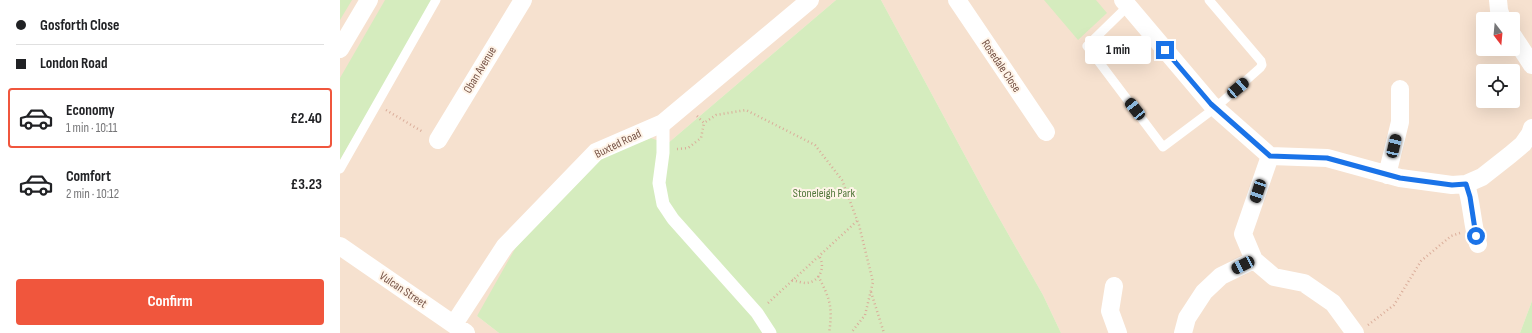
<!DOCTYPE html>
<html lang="en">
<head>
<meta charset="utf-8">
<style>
  body { margin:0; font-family:"Sofia Sans Condensed",sans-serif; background:#f2f2f2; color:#202124; height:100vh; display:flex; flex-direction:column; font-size:15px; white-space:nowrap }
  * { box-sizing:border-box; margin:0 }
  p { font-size:13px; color:#757577 }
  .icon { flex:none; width:22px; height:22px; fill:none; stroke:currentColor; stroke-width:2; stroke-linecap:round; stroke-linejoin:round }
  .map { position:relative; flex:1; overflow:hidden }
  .side { display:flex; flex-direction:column; background:#fff; width:340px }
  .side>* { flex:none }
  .hud { display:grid; align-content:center; height:88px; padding:0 16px; background:#fff }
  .needle { width:26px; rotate:164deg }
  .controls { position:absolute; left:1136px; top:12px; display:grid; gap:8px }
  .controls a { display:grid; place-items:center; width:44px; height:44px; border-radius:4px; background:#fff; box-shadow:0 4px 16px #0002; font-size:20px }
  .end { position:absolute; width:18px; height:18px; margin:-9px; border:5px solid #1a73e8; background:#fff; box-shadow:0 0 0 2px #fff }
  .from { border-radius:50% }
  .bubble { position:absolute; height:28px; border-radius:4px; background:#fff; box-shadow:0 4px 16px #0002; font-size:13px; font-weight:700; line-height:28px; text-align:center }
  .car { position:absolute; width:12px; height:24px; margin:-12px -6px; border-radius:5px; box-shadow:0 0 3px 1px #0007; background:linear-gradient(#222 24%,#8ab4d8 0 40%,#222 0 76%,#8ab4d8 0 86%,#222 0) }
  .hud b { display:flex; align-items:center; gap:14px; height:38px; font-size:15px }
  .hud b+b { border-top:1px solid #e0e0e0 }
  .hud i { width:10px; height:10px; background:#202124 }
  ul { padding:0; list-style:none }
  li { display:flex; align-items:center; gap:12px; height:60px; margin:0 8px 6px; padding:0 8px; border:2px solid transparent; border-radius:4px }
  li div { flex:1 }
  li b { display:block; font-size:15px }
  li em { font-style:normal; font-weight:700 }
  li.active { border-color:#f0563d }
  li>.icon { width:36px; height:36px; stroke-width:1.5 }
  .action { display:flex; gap:8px; margin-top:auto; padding:8px 16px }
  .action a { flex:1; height:46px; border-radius:4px; background:#f0563d; color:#fff; font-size:16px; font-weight:700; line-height:46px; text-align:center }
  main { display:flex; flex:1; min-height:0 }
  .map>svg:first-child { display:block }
  .residential { fill:#f6e1cf; fill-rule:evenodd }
  .green { fill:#d5ecbe }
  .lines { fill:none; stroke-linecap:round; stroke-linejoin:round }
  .path { stroke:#daad9a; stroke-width:2.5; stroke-dasharray:1 3; stroke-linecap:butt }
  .service { stroke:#fff; stroke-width:9 }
  .pedestrian { stroke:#fff; stroke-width:13 }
  .minor { stroke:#fff; stroke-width:18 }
  .route { stroke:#1a73e8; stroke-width:5 }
  .labels { text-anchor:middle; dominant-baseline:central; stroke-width:4; stroke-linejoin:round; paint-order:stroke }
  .street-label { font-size:12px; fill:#765346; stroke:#fff4e8 }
  .park-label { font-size:12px; fill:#52773b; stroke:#fff4e8 }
</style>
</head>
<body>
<main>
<section class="side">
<div class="hud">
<b><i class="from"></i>Gosforth Close</b>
<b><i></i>London Road</b>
</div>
<ul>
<li class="active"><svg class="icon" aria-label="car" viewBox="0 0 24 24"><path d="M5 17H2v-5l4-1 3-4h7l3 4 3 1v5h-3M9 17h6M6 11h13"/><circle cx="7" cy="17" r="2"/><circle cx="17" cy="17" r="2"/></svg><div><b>Economy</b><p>1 min · 10:11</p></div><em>£2.40</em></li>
<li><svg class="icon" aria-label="car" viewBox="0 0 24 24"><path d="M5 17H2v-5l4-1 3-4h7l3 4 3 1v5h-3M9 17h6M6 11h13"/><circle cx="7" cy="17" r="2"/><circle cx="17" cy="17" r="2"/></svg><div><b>Comfort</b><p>2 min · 10:12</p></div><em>£3.23</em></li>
</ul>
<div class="action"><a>Confirm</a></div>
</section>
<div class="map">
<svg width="1192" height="333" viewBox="0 0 1192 333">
  <rect width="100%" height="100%" fill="#fef0e1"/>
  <path class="residential" d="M0,0H496L327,144L137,316L159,333H0Z
    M541,0H1192V301L1180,333H721L703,295L650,202ZM1143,19H1173V49H1143ZM1143,71H1173V101H1143Z"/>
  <path class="green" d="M0,0H12L0,20Z
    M45,0H93L0,160V78Z
    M496,0H541L650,202L703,295L721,333H159L137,316L176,247L264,156L311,138L327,144Z
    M704,0H756L767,13L738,40Z
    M1192,301V333H1180Z"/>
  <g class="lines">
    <path class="path" d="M46,110L83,132
      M357,116L364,123L376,115L406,110L475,145L502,180L519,225L533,282L525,315L511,333
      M337,149L348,148L361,138L364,123
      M478,276C490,298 493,308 489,333
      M452,280C457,281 462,283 466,283C480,282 486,267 479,256
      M531,292L544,333
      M428,303L517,221
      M1028,325L1054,305L1081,261L1111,236L1120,233"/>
    <path class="service" d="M788,6L747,46L823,147L875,108L920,68L922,65L921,61L869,0
      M0,169L96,0"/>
    <path class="pedestrian" d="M323,123V153L319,183L323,204L333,219L417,313L430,333"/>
    <path class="minor" d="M617,0L706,132
      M783,0L871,104L930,156
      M1158,0L1159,10L1162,19
      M1173,36L1192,65
      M0,49L29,0
      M98,140L183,0
      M930,156L987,158L1060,178L1112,185L1126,184L1142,177L1170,155L1183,144L1190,134L1192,128
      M930,156L903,234L914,260L934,277L964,283L993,303L1015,333
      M1047,175L1060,122V89
      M1126,184C1132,204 1132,224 1138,244
      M0,246L126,333
      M774,286L770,311L778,333
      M114,324L165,246L256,152L323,123L470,0
      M843,333L847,318L864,292L881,276L914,260"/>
  </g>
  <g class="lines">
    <path class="route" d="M825,50L871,104L930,156L987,158L1060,178L1112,185L1126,184L1130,197L1136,236"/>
  </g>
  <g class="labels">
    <g class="street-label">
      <text transform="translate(661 66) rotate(56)">Rosedale Close</text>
      <text transform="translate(140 70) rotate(-59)">Oban Avenue</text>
      <text transform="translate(278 144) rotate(-26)">Buxted Road</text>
      <text transform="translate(63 290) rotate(34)">Vulcan Street</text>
    </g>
    <g class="park-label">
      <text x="484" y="193">Stoneleigh Park</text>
    </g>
  </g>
</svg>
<div class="controls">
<a><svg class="needle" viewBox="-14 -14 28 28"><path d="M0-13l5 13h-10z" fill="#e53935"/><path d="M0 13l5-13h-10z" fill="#757577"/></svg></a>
<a><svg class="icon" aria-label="locate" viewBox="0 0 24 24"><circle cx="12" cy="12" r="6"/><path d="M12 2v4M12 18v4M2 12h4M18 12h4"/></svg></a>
</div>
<i class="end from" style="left:1136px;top:236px"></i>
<i class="end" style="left:825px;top:50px"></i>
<div class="bubble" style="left:745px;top:36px;width:66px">1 min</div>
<i class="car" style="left:898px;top:88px;rotate:49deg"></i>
<i class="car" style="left:795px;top:109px;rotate:322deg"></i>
<i class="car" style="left:1054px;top:146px;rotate:13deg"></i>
<i class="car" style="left:918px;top:191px;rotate:198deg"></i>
<i class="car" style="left:903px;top:265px;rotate:243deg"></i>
</div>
</main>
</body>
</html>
